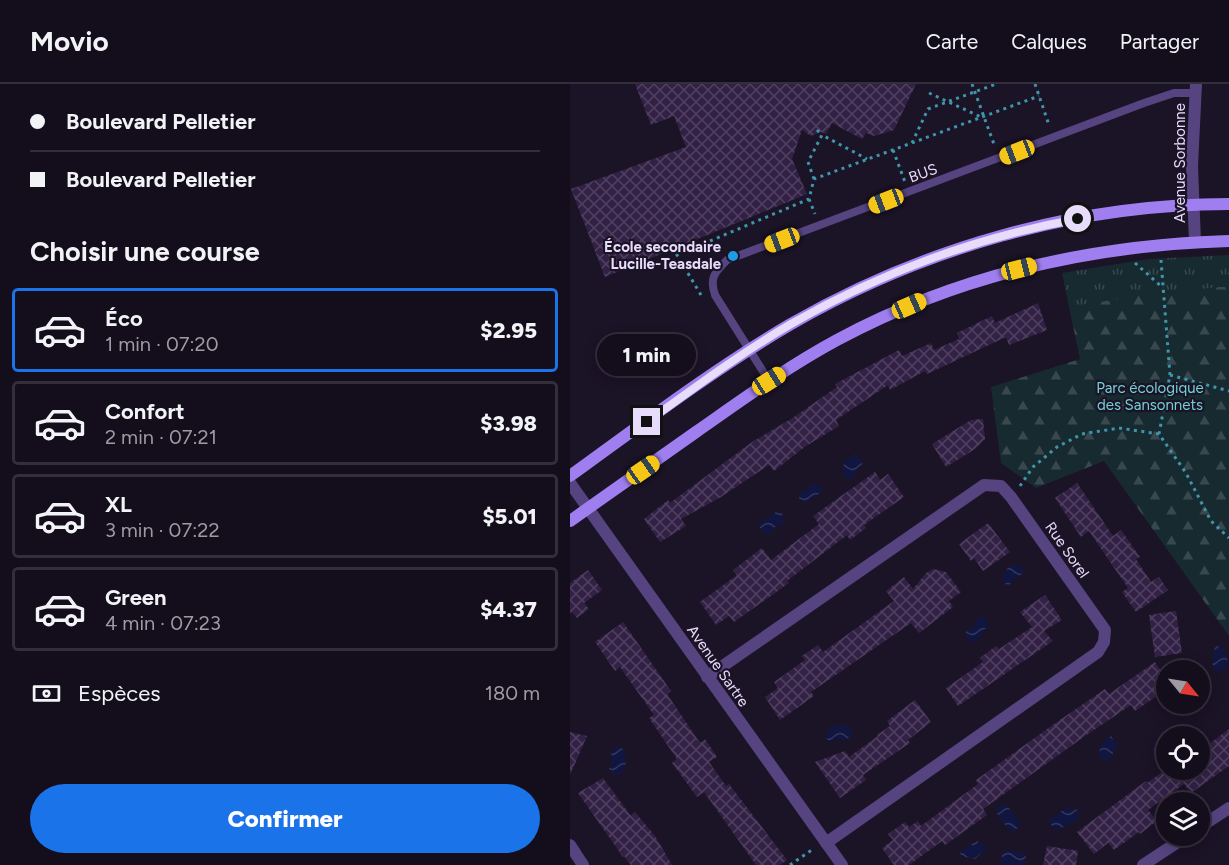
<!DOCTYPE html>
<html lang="fr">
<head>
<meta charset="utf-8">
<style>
  body { margin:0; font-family:Figtree,sans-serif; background:#211c29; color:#f1f3f6; height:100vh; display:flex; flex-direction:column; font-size:22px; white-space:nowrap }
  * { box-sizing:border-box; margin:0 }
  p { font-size:20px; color:#9d9ca3 }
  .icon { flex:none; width:33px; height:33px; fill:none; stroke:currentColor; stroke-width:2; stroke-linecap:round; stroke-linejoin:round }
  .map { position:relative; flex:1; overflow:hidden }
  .panel { display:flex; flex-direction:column; background:#140e1c; width:570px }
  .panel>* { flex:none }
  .hud { display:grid; align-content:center; height:132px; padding:0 30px; background:#140e1c }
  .needle { width:39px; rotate:120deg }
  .controls { position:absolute; left:586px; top:576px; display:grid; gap:12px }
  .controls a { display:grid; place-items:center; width:54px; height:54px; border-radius:50%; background:#140e1c; box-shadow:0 3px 15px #0003,0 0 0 2px #332e3b; font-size:30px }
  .end { position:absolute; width:27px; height:27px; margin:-14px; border:8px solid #e8dcfb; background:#111; box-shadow:0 0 0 3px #111 }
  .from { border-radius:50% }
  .bubble { position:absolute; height:42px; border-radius:21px; background:#140e1c; box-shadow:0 3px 15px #0003,0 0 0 2px #332e3b; font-size:20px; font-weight:800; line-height:42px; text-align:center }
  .car { position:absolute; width:18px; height:36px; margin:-18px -9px; border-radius:8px; box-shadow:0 0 4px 2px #0007; background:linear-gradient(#f5c518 24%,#345 0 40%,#f5c518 0 76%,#345 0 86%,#f5c518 0) }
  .hud b { display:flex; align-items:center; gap:21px; height:57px; font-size:22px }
  .hud b+b { border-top:2px solid #332e3b }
  .hud i { width:15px; height:15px; background:#f1f3f6 }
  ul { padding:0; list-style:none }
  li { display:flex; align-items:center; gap:18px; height:84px; margin:0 12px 9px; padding:0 18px; border:3px solid #332e3b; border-radius:6px }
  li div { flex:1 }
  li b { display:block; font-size:22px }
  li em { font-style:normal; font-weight:800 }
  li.active { border-color:#1a73e8 }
  li>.icon { width:54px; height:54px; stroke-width:1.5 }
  h2 { padding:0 30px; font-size:27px; line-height:72px }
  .pay { display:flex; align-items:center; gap:15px; height:66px; padding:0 30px; font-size:22px }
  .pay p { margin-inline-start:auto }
  .cta { display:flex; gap:12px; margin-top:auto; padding:12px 30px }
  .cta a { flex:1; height:69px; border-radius:36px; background:#1a73e8; color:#fff; font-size:24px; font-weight:800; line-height:69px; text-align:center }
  header { display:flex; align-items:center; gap:36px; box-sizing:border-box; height:84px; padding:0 30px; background:#140e1c; border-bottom:2px solid #332e3b }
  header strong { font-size:28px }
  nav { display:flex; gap:33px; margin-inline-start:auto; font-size:21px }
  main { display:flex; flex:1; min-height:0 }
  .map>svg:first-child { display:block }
  .grass { fill:url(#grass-tufts) }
  .forest { fill:url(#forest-firs) }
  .water { fill:url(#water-waves) }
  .building { fill:url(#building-cross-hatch) }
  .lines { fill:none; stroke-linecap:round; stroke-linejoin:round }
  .path { stroke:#3f96ac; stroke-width:3; stroke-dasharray:3 4.5; stroke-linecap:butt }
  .lane { stroke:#554480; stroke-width:8 }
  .street { stroke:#554480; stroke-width:12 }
  .secondary { stroke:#9f7fef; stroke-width:12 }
  .route { stroke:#e8dcfb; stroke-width:8 }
  .poi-dot { fill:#1f9de4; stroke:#1b1326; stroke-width:2 }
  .labels { text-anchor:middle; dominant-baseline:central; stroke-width:4.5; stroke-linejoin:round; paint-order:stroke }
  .street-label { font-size:15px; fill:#e8dcfb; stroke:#1b1326 }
  .poi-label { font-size:15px; font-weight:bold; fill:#e8dcfb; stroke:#1b1326; text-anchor:end }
  .park-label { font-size:15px; fill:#70d2d3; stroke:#1b1326 }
</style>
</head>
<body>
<header>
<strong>Movio</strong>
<nav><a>Carte</a><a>Calques</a><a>Partager</a></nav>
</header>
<main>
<section class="panel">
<div class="hud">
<b><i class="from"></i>Boulevard Pelletier</b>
<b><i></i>Boulevard Pelletier</b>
</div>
<h2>Choisir une course</h2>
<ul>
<li class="active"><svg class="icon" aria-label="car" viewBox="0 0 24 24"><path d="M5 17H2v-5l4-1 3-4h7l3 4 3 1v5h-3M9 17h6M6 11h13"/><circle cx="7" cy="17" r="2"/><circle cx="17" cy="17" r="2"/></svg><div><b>Éco</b><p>1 min · 07:20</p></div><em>$2.95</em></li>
<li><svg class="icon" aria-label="car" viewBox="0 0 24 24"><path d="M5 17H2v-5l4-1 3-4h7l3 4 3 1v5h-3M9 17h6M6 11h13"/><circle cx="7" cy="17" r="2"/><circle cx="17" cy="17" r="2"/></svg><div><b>Confort</b><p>2 min · 07:21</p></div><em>$3.98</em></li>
<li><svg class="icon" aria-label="car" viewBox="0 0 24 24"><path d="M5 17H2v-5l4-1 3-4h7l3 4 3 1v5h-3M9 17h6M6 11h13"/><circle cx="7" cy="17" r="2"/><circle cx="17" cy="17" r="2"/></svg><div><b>XL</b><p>3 min · 07:22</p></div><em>$5.01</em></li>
<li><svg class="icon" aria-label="car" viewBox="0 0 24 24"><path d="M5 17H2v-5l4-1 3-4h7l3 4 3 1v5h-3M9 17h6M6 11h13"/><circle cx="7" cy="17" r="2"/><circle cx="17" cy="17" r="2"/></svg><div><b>Green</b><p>4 min · 07:23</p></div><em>$4.37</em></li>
</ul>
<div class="pay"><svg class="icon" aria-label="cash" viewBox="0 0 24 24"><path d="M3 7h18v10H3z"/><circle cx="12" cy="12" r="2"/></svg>Espèces<p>180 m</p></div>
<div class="cta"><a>Confirmer</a></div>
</section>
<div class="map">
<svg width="659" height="781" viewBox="0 0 659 781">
  <defs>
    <pattern id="grass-tufts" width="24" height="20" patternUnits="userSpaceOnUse" patternTransform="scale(1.5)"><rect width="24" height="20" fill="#172a2f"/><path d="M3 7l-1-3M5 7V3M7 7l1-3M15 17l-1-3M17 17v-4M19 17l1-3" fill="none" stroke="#39484e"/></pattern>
    <pattern id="forest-firs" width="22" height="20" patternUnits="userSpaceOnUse" patternTransform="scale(1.5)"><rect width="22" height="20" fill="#172a2f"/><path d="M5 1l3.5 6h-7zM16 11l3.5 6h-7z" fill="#39484e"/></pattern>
    <pattern id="water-waves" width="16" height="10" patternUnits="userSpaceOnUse" patternTransform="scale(1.5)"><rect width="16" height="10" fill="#111641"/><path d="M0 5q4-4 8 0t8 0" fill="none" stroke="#34375d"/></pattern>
    <pattern id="building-cross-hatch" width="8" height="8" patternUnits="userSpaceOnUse" patternTransform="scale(1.5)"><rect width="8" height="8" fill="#322145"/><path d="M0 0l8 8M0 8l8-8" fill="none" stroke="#504161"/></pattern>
  </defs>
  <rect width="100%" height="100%" fill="#1b1326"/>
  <path class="grass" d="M659,171V203L594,209L499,223L492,189L578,175Z"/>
  <path class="forest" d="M649,203H659V552L534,377L466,404L431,379L421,303L510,275L499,223L567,212Z"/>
  <path class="water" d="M286,370L293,379L287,385L282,395L273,393L274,377Z
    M243,400L248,401L251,404L250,409L237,418H233L229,415L230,410Z
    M206,428L212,429L214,440L203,444V447L196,451L188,441Z
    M446,480L452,483L453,487L450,492L444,494V496L439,501L435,500L432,493C435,486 438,482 446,480Z
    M413,532L419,542L412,547V552L402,559L394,549L405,542L406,537Z
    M646,562L653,563L658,578L655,585L649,588L643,584C642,578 643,566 646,562Z
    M269,641H275L282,646L281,653L274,656L270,655L259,657L256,654C255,645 262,643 269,641Z
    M601,645L606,652H597L596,670L583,669L585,658Z
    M541,652L547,661L541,674L535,677L529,671C530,660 532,658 541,652Z
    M49,663L53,665L56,679L52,689L44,691L39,685L42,677L41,667Z
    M432,720L437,722L450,738L449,743L444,747L439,746L426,728L427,724Z
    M496,724L509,726L508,735L486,747L478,737Z
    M407,757L415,761L416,765L405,775L391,772L390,768Z
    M437,766L452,769L456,772L455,778L452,781H431L432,770Z"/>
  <path class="building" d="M65,0H346L324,46L304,52L296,49L292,55L262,39L256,50L251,48L241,52L232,46L222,75L237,110L35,193L1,105L116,63L104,32L81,41Z
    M468,219L477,246L439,261L436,253L357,290L355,287L320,306L318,301L266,336L269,342L236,362L204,387L199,381L151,413L111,435L116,442L90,458L74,435L98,416L100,419L182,358L221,335L267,303L265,300L329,266L332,272L361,259L364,266L389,255L387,249L422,232L425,239Z
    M413,335L415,355L405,365L376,383L362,360L401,336Z
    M305,388L310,396L318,390L334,413L294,441L296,444L280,456L277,451L217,497L219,499L164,538L159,532L146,541L130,518L167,491L163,486L192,464L201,476L249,440L243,432Z
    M507,399L543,452L551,446L570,473L566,475L581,498L589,493L598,506L566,528L552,508L558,504L519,447L511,453L485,414Z
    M418,439L440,468L413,487L404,474L401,477L389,460Z
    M363,485L376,488L391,508L379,517L383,523L349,549L341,539L241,608L244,612L210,636L195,613L208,604L204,598L235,576L232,572L248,561L253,568L324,517L316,507L334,493L343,505L356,489Z
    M18,486L32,506L14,519L19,525L7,534L2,528L0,529V499Z
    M475,511L492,536L474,547L483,557L388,622L376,604L413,578L410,574L426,562L429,565L462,543L450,528Z
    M606,527L612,569L585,573L579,531Z
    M53,538L101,607L97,610L130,659L135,655L147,673L139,678L156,702L159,700L217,776L210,781H186L134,708L127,713L102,679L107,675L79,634L84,631L50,583L45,587L25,558Z
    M585,578L597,596V605L565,627L561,621L515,652L413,725L417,731L375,761L372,757L339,781H324L312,764L323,756L318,750L335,738L339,743L348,737L351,742L408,700L406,696L487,638L535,605L539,610Z
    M345,616L361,638L338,656L340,659L293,691L296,696L270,714L245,678L275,667L279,673L308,652L307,651L320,642L317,637Z
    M659,645V682L621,709L614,700L578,726L587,737L570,750L569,748L544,766L538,759L524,770L507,748L576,697L577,699L595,686H630V667Z
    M0,648L17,652L0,691Z
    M33,694L61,732L65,728L85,752L102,781H61L54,772L53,773L8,709Z
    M477,762L508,767L506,781H473Z"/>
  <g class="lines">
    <path class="path" d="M402,0L425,63
      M465,0L479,41
      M359,9L411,33
      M247,46L252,51
      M342,59L358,25L426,0
      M323,66L335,98
      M244,95L238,78L252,51L297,75
      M239,115L245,130
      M591,176L600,291L589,350L616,389L641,437L659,454
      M565,179L593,204
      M131,211L107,171L239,115L244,95L469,12
      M600,291L659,307
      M450,402L463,383L487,363L512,350L549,344L589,350
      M220,781L243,765"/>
    <path class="lane" d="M199,297L145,211C139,194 145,188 157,176L574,19L604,9H625"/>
    <path class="street" d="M625,158L622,82L626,0
      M0,399L272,781
      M137,593L414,401L431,402L441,413L535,546L534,558L528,568L256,759
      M630,743L659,724
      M0,761L13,781
      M573,781L617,752"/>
    <path class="secondary" d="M0,392C72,340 144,285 221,240C353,164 506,120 659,120
      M0,437C42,407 84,378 126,348C172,316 217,283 267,256C388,191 522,161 659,157"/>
  </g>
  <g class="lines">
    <path class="route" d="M77,338C124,304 171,269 221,240C310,189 407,153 508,135"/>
  </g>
  <circle class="poi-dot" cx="163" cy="172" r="6"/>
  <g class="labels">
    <g class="street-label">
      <text transform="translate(610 79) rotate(-90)">Avenue Sorbonne</text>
      <text transform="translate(353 89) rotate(-20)">BUS</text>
      <text transform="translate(497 466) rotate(55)">Rue Sorel</text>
      <text transform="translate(148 582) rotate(55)">Avenue Sartre</text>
    </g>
    <g class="poi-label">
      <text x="151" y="163">École secondaire<tspan x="151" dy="17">Lucille-Teasdale</tspan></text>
    </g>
    <g class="park-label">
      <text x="580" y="304">Parc écologique<tspan x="580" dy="17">des Sansonnets</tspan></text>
    </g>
  </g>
</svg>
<div class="controls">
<a><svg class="needle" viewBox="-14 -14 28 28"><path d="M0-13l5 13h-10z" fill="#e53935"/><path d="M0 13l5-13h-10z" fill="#9d9ca3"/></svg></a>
<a><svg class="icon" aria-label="locate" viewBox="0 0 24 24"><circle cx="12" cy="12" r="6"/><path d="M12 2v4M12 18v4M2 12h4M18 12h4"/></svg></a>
<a><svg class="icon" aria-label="layers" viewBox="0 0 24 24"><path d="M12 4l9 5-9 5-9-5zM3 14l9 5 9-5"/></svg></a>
</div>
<i class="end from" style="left:508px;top:135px"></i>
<i class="end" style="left:77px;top:338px"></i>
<div class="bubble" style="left:27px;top:250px;width:99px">1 min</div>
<i class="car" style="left:447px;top:68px;rotate:249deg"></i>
<i class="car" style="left:316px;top:117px;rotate:249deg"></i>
<i class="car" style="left:212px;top:156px;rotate:249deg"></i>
<i class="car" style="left:449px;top:185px;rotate:76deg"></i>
<i class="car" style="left:339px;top:222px;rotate:66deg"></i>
<i class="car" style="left:199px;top:297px;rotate:58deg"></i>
<i class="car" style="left:73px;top:386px;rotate:55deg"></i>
</div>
</main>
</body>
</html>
